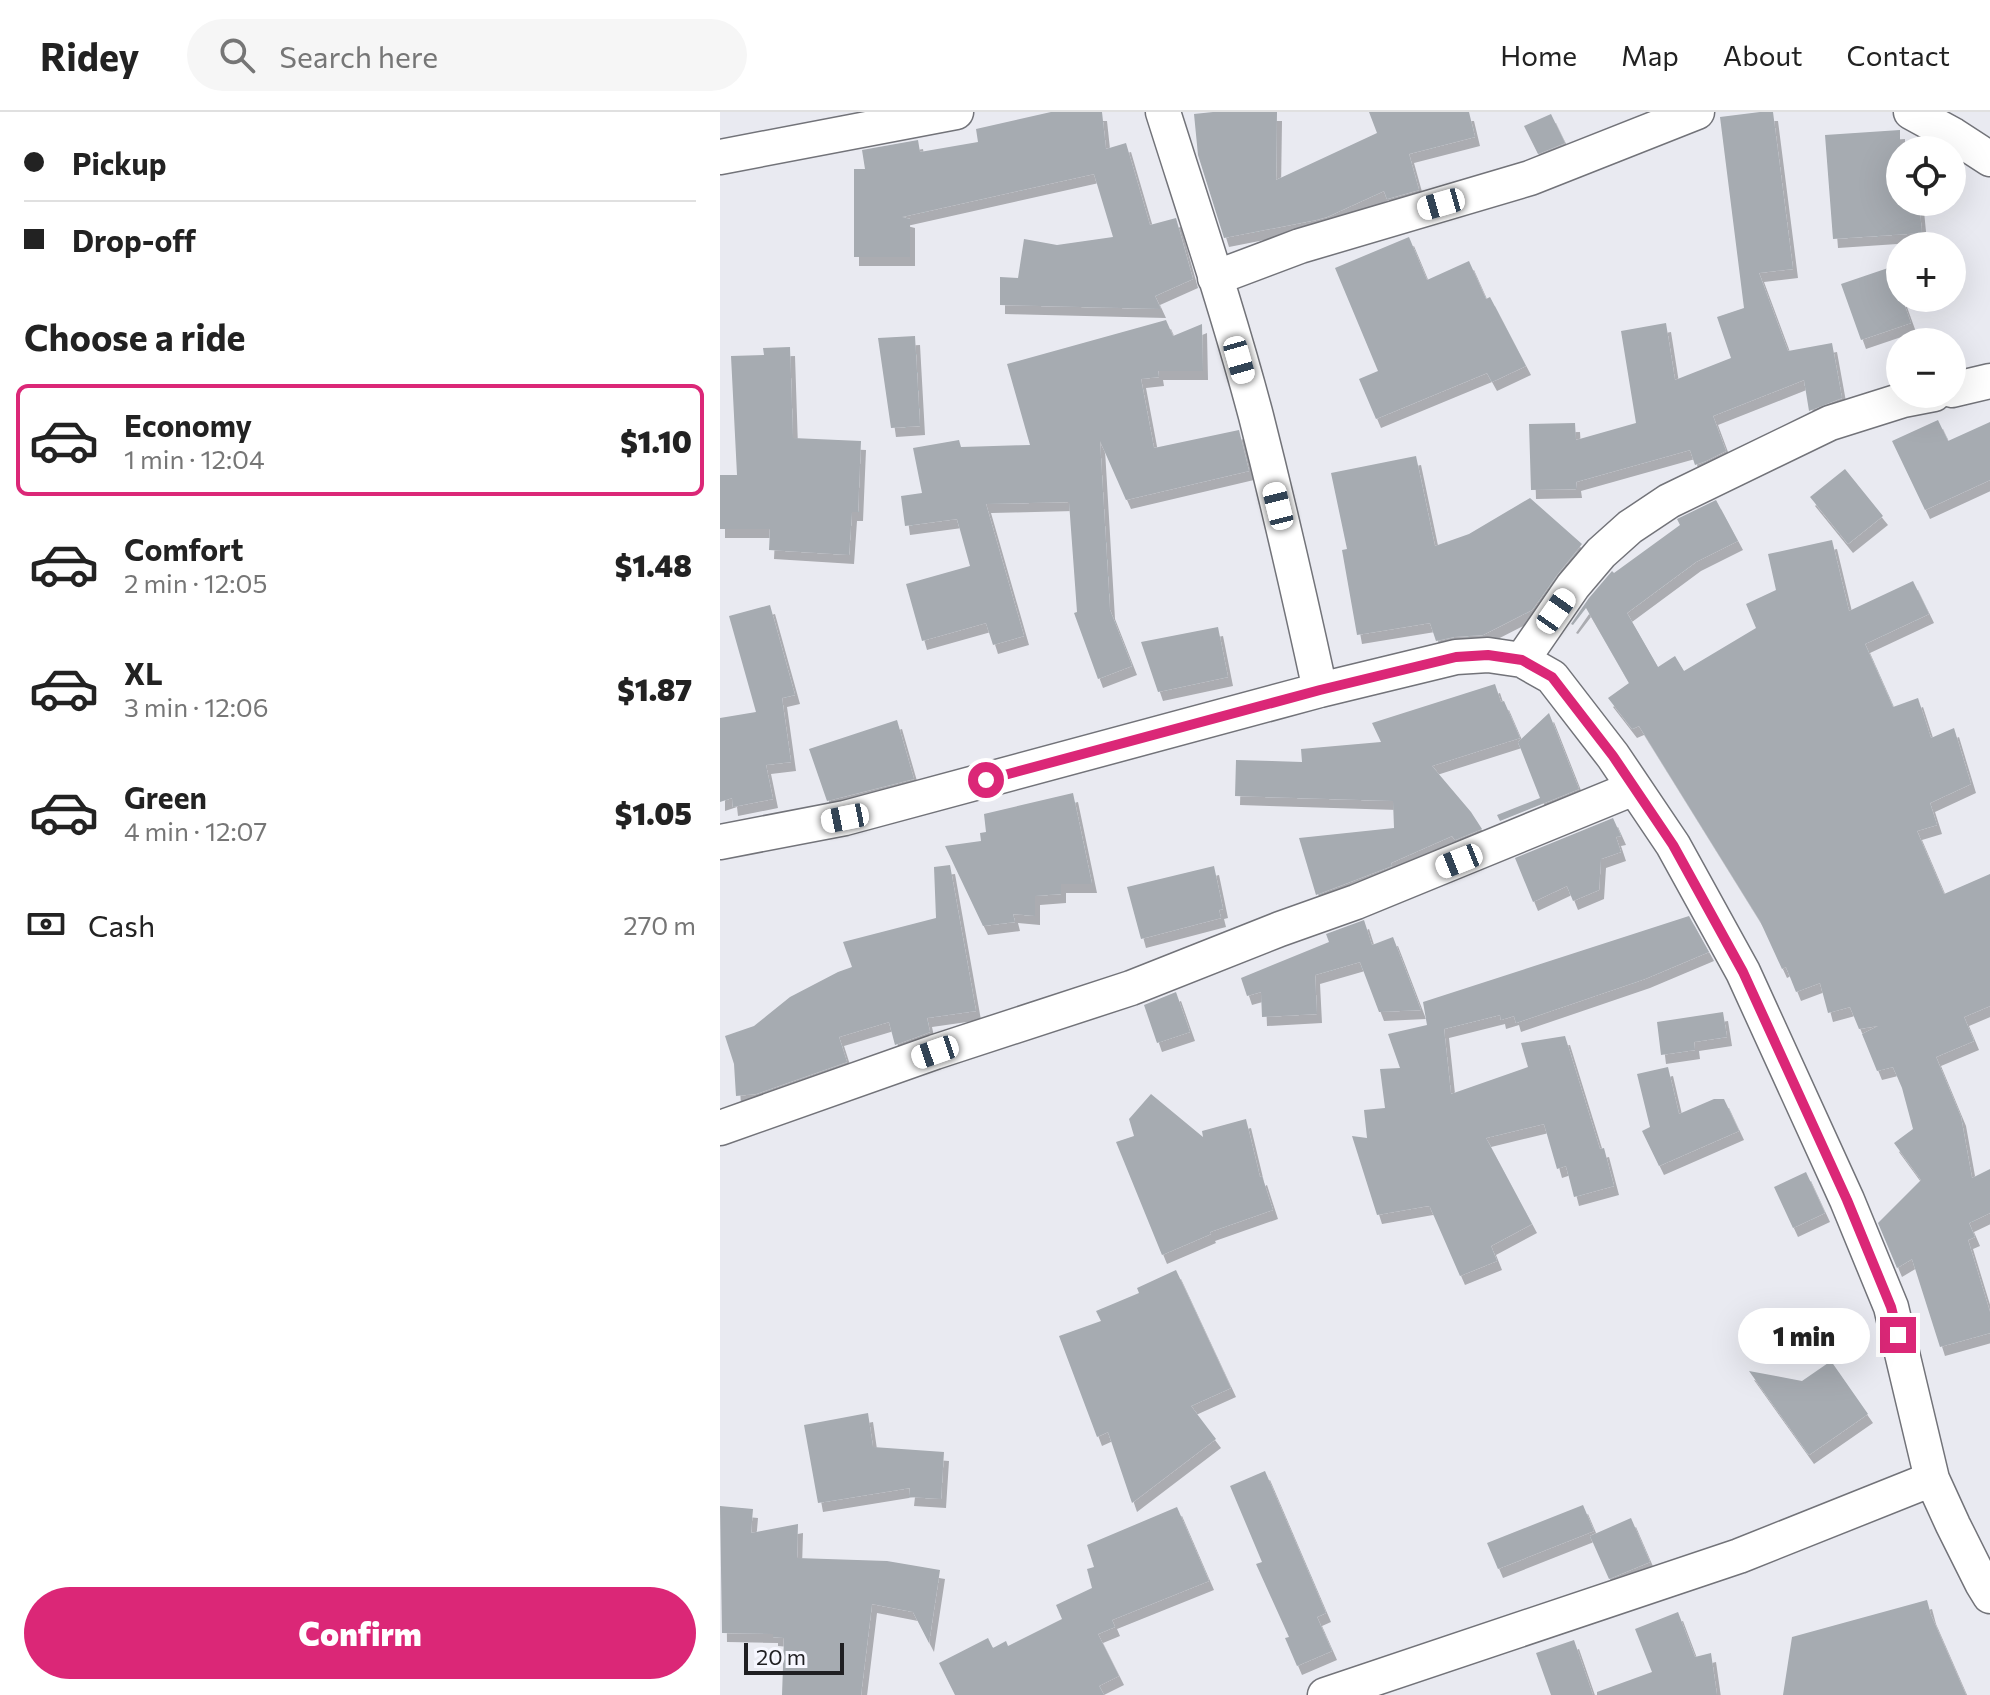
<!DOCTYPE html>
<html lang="en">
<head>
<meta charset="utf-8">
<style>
  body { margin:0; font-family:Commissioner,sans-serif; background:#f6f6f6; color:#222; height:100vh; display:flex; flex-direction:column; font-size:30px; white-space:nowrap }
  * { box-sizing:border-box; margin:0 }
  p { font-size:26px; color:#767676 }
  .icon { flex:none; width:44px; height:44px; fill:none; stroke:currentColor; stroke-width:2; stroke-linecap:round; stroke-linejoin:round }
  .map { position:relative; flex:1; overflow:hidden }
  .side { display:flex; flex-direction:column; background:#fff; width:720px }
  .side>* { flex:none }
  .banner { display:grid; align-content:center; height:176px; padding:0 24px; background:#fff }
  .fabs { position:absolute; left:1166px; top:24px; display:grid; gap:16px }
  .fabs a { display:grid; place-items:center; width:80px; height:80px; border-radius:50%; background:#fff; box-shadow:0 8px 32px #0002; font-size:40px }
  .scale { position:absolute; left:24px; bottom:20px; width:100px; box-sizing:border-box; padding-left:8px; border:4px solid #1f1f22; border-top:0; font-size:22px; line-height:28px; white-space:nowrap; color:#1f1f22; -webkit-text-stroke:6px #f6f7ff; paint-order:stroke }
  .end { position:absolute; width:36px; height:36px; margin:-18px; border:10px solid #db2777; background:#fff; box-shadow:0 0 0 4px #fff }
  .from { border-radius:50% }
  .bubble { position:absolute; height:56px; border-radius:28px; background:#fff; box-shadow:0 8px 32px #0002; font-size:26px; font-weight:800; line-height:56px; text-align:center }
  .car { position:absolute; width:24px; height:48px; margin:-24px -12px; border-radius:10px; box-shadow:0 0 6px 2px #0007; background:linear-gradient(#fff 24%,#345 0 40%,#fff 0 76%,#345 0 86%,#fff 0) }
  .banner b { display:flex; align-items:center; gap:28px; height:76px; font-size:30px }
  .banner b+b { border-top:2px solid #e0e0e0 }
  .banner i { width:20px; height:20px; background:#222 }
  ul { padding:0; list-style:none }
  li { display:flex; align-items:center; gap:24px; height:112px; margin:0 16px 12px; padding:0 8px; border:4px solid transparent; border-radius:12px }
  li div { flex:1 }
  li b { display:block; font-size:30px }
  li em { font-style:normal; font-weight:800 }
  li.active { border-color:#db2777 }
  li>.icon { width:72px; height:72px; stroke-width:1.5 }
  h2 { padding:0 24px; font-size:36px; line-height:96px }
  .pay { display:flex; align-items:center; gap:20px; height:88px; padding:0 24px; font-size:30px }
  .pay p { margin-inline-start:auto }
  .cta { display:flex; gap:16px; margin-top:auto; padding:16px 24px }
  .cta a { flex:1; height:92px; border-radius:48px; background:#db2777; color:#fff; font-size:32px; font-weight:800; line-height:92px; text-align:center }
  header { display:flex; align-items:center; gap:48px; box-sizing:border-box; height:112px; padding:0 40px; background:#fff; border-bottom:2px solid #e0e0e0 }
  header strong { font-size:38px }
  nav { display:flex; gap:44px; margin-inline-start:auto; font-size:28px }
  .search { width:560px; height:72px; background:#f6f6f6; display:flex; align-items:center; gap:20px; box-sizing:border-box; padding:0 28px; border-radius:44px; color:#767676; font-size:30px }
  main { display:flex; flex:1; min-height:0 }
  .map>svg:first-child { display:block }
  .building { fill:#a6abb1; filter:url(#shadow) }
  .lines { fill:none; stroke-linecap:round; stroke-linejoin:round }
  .minor-casing { stroke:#727379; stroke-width:37 }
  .minor { stroke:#fff; stroke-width:34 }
  .route { stroke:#db2777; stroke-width:10 }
</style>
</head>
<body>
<header>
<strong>Ridey</strong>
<div class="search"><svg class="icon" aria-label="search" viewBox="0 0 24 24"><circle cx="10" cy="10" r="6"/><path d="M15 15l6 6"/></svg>Search here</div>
<nav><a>Home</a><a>Map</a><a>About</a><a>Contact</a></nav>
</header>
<main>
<section class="side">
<div class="banner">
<b><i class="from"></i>Pickup</b>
<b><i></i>Drop-off</b>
</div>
<h2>Choose a ride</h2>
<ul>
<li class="active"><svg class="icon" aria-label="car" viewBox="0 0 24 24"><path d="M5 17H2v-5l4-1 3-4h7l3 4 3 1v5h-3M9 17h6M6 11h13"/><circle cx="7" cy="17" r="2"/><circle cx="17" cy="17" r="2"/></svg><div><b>Economy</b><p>1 min · 12:04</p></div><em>$1.10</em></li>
<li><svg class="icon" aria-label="car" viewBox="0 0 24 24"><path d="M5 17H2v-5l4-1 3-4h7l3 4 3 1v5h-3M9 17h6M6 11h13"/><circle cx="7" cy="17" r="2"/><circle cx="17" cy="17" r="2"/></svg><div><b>Comfort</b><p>2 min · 12:05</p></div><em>$1.48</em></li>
<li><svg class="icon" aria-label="car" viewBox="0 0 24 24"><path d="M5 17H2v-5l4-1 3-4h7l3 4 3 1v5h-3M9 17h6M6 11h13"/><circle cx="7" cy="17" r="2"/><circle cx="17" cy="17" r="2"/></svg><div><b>XL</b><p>3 min · 12:06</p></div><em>$1.87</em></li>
<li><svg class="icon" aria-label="car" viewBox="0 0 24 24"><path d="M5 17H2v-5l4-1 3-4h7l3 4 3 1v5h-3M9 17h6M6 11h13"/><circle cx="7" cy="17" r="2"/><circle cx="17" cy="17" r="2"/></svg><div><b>Green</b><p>4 min · 12:07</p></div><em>$1.05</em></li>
</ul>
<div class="pay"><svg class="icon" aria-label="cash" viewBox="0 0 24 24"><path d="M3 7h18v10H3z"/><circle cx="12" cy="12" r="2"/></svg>Cash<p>270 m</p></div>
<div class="cta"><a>Confirm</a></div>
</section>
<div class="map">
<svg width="1270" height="1583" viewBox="0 0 1270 1583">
  <defs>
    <filter id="shadow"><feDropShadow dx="5" dy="9" stdDeviation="0" flood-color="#0004"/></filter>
  </defs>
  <rect width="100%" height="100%" fill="#e9eaf1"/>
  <path class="building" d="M331,0H382L386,37L406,31L430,113L456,106L473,167L435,184L441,197L280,193V165L298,166L304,127L337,133L393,125L374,62L182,105L190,107V145H134V57H145L142,38L198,28L200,40L258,30L256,17Z
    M493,0H557L556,68L657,21L649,0H749L755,25L689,42L699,78L667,87L664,79L607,105L596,108L504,126L478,43L474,2Z
    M1040,0H1053L1073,157L1039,161L1068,239L1112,231L1122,286L1089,299L1084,268L993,304L1006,339L986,349L975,353L970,338L856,370L857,377L811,378L809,312L855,311L856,328L916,311L901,219L946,211L955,268L1011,246L997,205L1024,196L1000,5Z
    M831,2L845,31L818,42L804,14Z
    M1180,18V90H1199L1202,121L1113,127L1105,23Z
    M689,125L707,168L749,149L766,187L770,185L806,254L772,270L767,261L656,307L639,267L658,259L615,156Z
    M1171,155L1180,180V186H1182L1191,211L1141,228L1121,172Z
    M446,208L453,224L482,212L483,259H438L439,265L421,267L434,336L519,318L529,359L406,388L380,329L390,498L412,554L378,567L354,501L357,500L349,390L266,392L304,524L273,533L266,511L202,529L186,472L250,454L237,407L185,414L181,384L202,381L193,336L239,328L241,335L310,333L287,252Z
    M195,224L200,314L171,316L158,226Z
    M70,235L73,326L141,329L138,400H132L129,443L49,438L50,417H0V363H17L11,244L44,243L43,236Z
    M1218,308L1228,329L1270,310V368L1205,398L1172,329Z
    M696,344L715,434L749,422L810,386L862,432L837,463L812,498L763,523L734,525L716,529L710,511L637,523L622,438L627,437L611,361Z
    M1125,357L1163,404L1128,432L1090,385Z
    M996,388L1018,429L976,450L907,501L938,555L955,544L964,559L1036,516L1026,492L1056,478L1048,442L1112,428L1129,499L1193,469L1209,502L1145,532L1173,595L1198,586L1211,626L1234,616L1251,672L1210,691L1217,713L1197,719L1224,782L1270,762V894L1244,905L1254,929L1216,945L1241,1005L1252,1066L1270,1057V1101L1249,1111L1255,1125L1248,1128L1270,1200V1221L1220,1235L1192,1147L1177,1156L1158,1111L1201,1068L1174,1031L1193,1017L1182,976L1173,955L1157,959L1142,922L1158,914L1139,917L1130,895L1108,901L1100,871L1076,880L1066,855L1062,857L1040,809L919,614L912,617L888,586L909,571L866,496L853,513L851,512L869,486L892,459L894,461L960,413L957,407Z
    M50,493L75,583L62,586L71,650L46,653L53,687L13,695L12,686L0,690V606L36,600L9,504Z
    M498,515L508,565L438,580L421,530Z
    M775,572L781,590L784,589L800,626L712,654L751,700L762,717L735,728L732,724L671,751L672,754L596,783L579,726L674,716L673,689L515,684L516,648L582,650L581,637L661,630L652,611Z
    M829,601L859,677L780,709L777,703L820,686L798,630Z
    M177,608L194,667L107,689L89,637Z
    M353,681L372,772H341V782L315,784V804L293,802L295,810L263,814L225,734L261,729L260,721L266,720L264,702Z
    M893,706L901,724L896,725L901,740L881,747L879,778L853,789L847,774L813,790L795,746Z
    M230,753L256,899L207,906L210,920L175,933L169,910L119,925L127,950L36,982L16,984L14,952L5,924L34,914L70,885L118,860L132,855L123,830L216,806L214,755Z
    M494,754L503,797L499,798L501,806L421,827L407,775Z
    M969,804L989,840L925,867L796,911L794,904L781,908L780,903L724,917L731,982L808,955L801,931L845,924L880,1037L884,1036L894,1074L854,1085L846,1054L837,1057L824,1012L766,1026L812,1112L771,1134L777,1149L740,1164L710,1095L708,1094L657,1103L632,1024L647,1026L644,998L665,996L660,957L680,956L668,922L707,913L703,890Z
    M644,808L652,833L673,825L701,898L659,900L640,850L595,863L597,902L542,905L541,880L527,884L521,866L609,830L606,822Z
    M456,880L470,920L437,931L424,893Z
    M1003,900L1007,925L974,930L975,938L941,943L937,910Z
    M948,955L959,1002L994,987H1004L1019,1019L939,1054L922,1019L930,1015L917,962Z
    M431,982L483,1025L482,1019L526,1007L540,1065L542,1064L553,1098L490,1120L491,1122L442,1143L396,1030L414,1024L409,1007Z
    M1086,1060L1105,1101L1073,1116L1054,1075Z
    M456,1158L511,1276L471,1294L496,1327L412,1391L388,1320L377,1325L339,1224L381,1209L376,1199L419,1181L417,1176Z
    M1111,1249L1148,1302L1089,1343L1029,1259L1082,1269Z
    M148,1301L153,1335L224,1340L221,1387L189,1385L190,1376L98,1391L84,1313Z
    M545,1359L606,1501L597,1505L612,1539L577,1554L565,1526L569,1525L536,1452L542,1450L510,1374Z
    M863,1393L874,1419L778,1457L767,1431Z
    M0,1394L33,1397L31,1421L78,1412L77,1446L167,1449L220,1458L209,1531L193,1500L152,1492L141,1583H62L64,1526L53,1525V1522L2,1521Z
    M457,1395L489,1469L392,1508L395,1515L378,1522L399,1564L379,1574L384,1583H235L219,1551L268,1526L273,1536L286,1529L288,1534L342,1507L336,1493L372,1476L367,1457L374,1455L367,1433Z
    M911,1406L930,1450L889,1467L870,1424Z
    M1207,1488L1211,1503L1246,1583H1063L1072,1525Z
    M958,1500L975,1545L991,1541L997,1583H877V1580L932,1560L915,1517Z
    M854,1528L873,1583H831L816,1541Z"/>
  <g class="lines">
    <defs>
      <path id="minor" d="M443,0C475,101 509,202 536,304C559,395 580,486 600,578
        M1191,0L1233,23L1270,47
        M0,45L236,0
        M495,166L580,134L810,66L977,0
        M1232,278L1270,269
        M802,548L853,474L881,441L910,415L949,389L1110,311L1183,288L1214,282
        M0,730L125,706L600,578L736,545L768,543L802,548L832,565L893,644L953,733L1023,860L1127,1088L1171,1195L1212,1367L1233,1413L1262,1471L1270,1484
        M0,1016L215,940L411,876L560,817L636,790L914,676
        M605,1583L1019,1444L1212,1367"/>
    </defs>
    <use href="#minor" class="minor-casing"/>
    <use href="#minor" class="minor"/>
  </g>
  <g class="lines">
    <path class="route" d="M266,668L600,578L736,545L768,543L802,548L832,565L893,644L953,733L1023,860L1127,1088L1171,1195L1178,1223"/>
  </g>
</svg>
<div class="fabs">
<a><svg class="icon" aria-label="locate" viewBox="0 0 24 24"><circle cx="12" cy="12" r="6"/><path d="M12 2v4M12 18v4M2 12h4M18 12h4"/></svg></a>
<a>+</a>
<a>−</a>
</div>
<div class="scale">20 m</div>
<i class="end from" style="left:266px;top:668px"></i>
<i class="end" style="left:1178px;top:1223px"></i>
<div class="bubble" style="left:1018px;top:1196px;width:132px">1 min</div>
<i class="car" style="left:721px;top:92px;rotate:254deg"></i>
<i class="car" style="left:519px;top:248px;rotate:164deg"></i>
<i class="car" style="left:558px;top:394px;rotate:346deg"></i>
<i class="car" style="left:836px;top:499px;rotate:35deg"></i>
<i class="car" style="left:125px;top:706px;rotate:259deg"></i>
<i class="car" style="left:739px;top:749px;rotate:248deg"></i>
<i class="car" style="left:215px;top:940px;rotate:251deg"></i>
</div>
</main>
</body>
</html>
